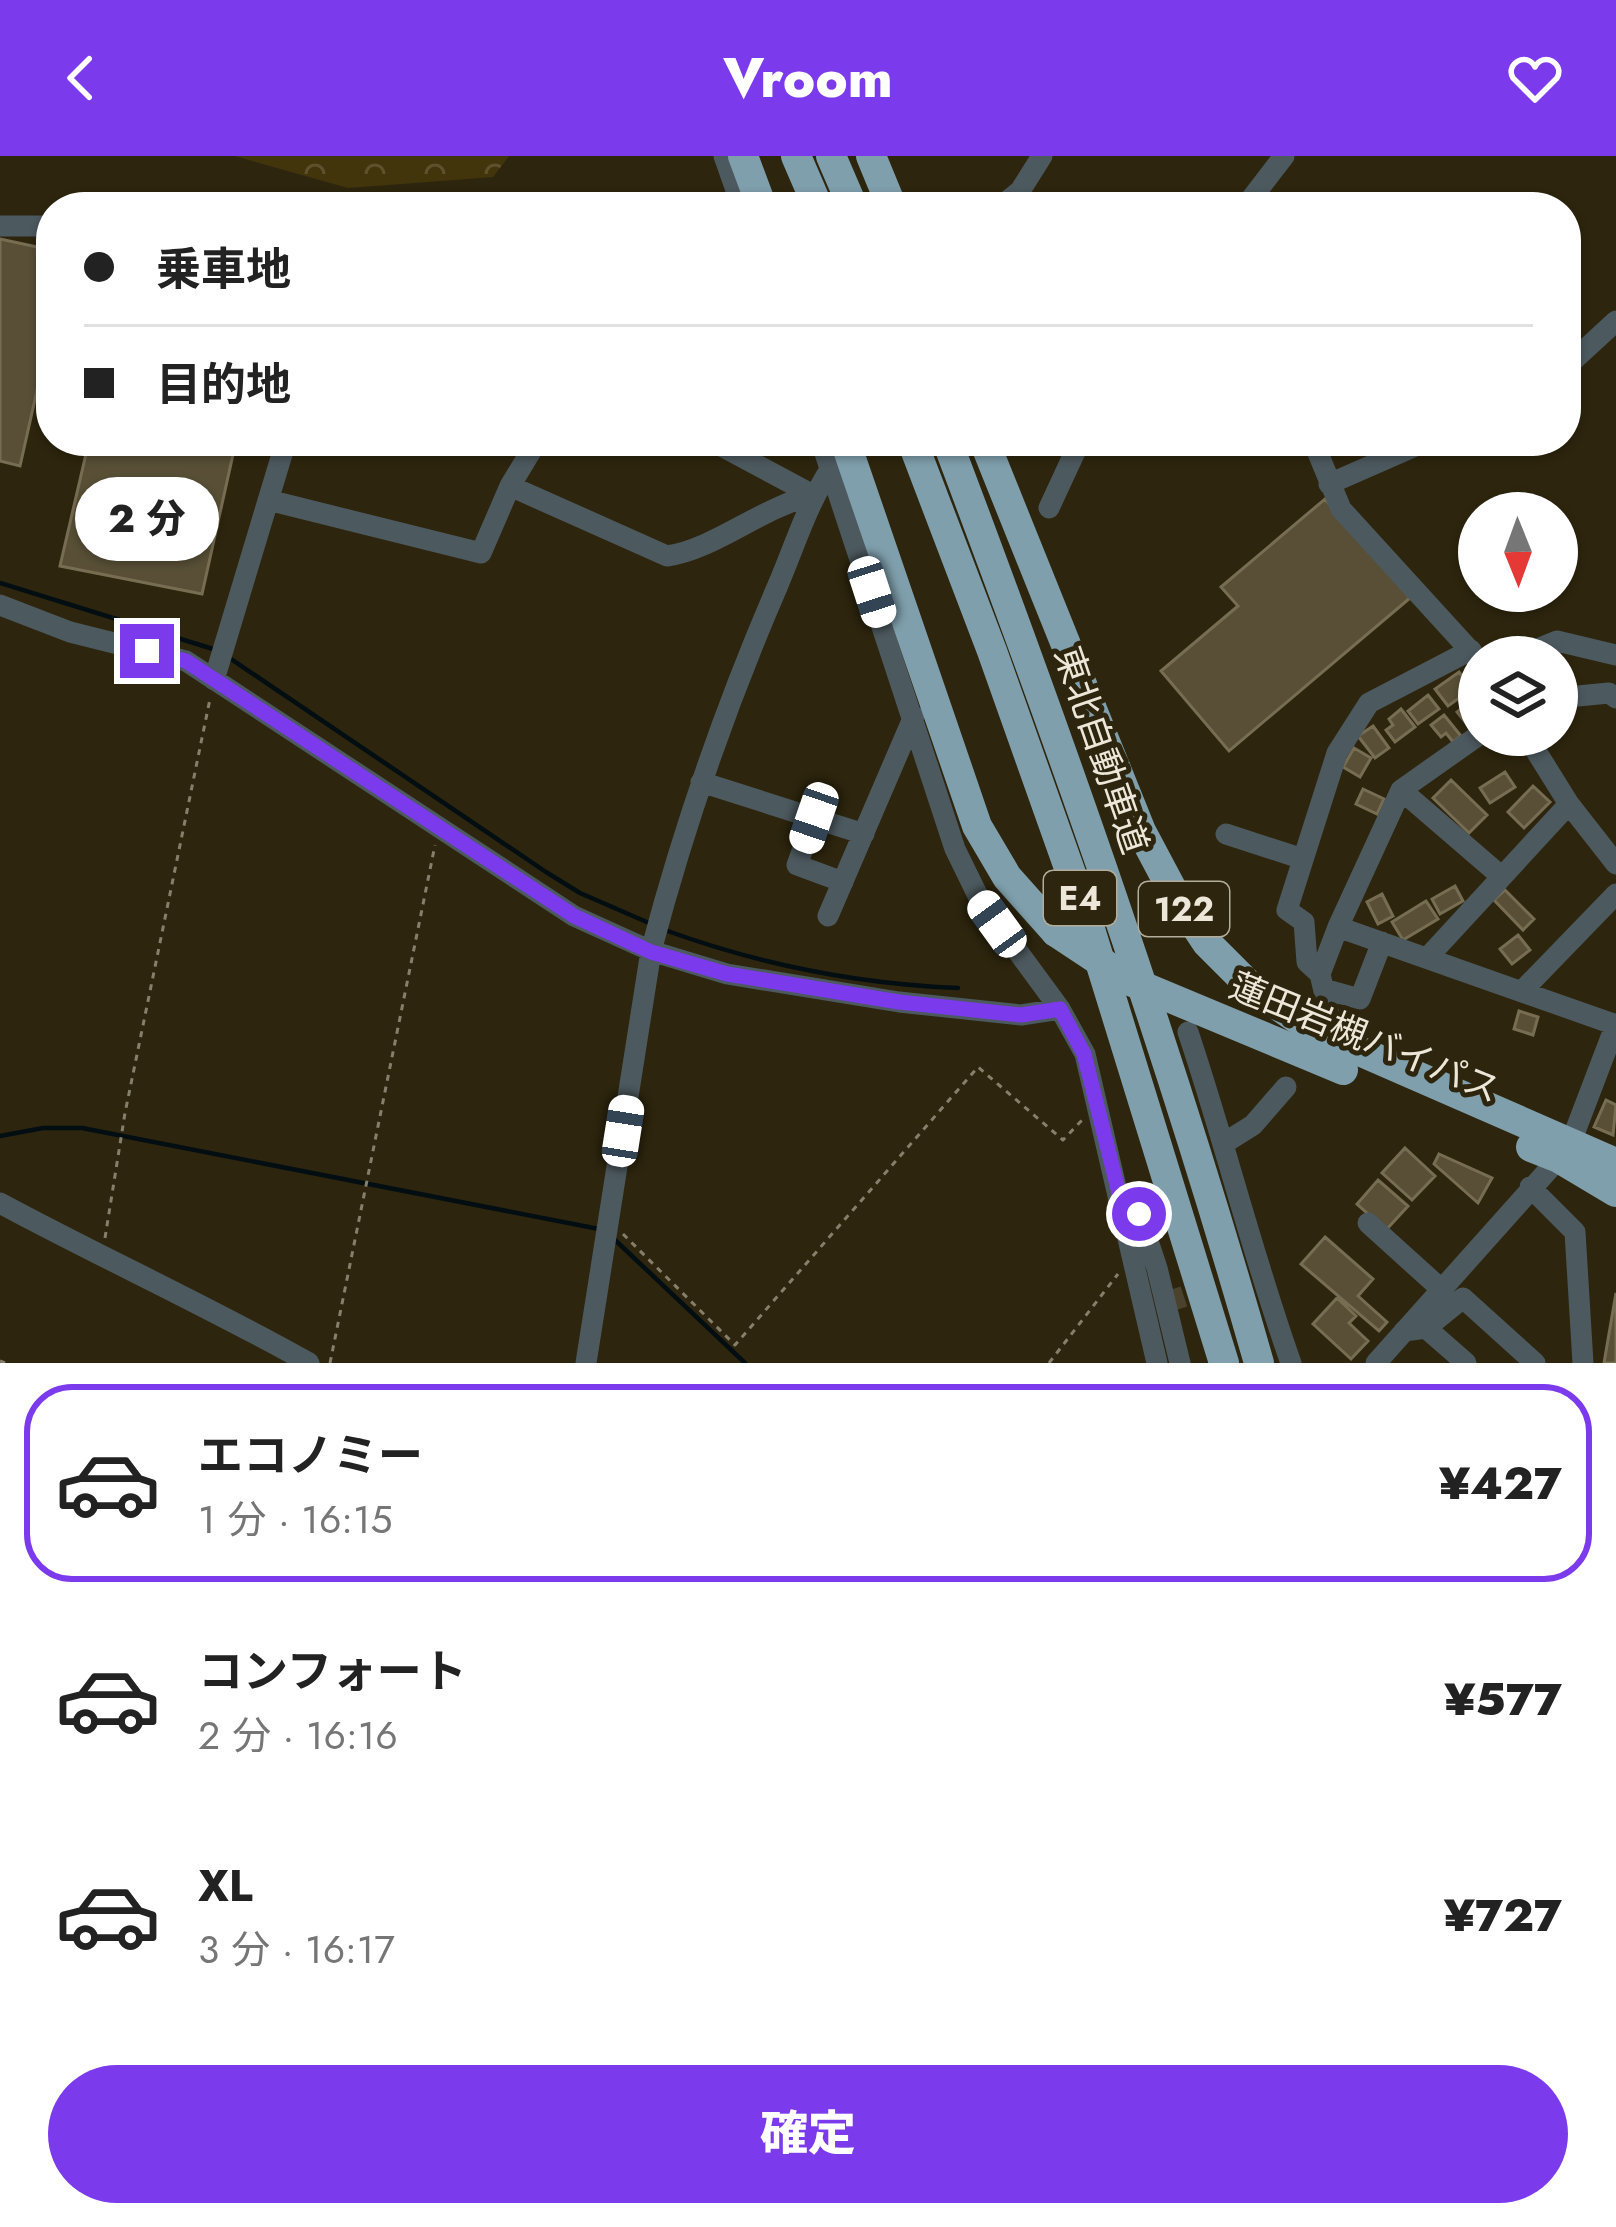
<!DOCTYPE html>
<html lang="ja">
<head>
<meta charset="utf-8">
<style>
  body { margin:0; font-family:Jost,"Noto Sans JP",sans-serif; background:#f6f6f6; color:#222; height:100vh; display:flex; flex-direction:column; font-size:45px; white-space:nowrap }
  * { box-sizing:border-box; margin:0 }
  p { font-size:39px; color:#767676 }
  .icon { flex:none; width:66px; height:66px; fill:none; stroke:currentColor; stroke-width:2; stroke-linecap:round; stroke-linejoin:round }
  .map { position:relative; height:1207px; overflow:hidden }
  .sheet { display:flex; flex-direction:column; background:#fff; flex:1 }
  .sheet>* { flex:none }
  .banner { position:absolute; left:36px; top:36px; width:1545px; height:264px; border-radius:48px; box-shadow:0 3px 9px #0004; display:grid; align-content:center; height:264px; padding:0 48px; background:#fff }
  .needle { width:78px; rotate:179deg }
  .controls { position:absolute; left:1458px; top:336px; display:grid; gap:24px }
  .controls a { display:grid; place-items:center; width:120px; height:120px; border-radius:50%; background:#fff; box-shadow:0 3px 9px #0004; font-size:60px }
  .end { position:absolute; width:54px; height:54px; margin:-27px; border:15px solid #7c3aed; background:#fff; box-shadow:0 0 0 6px #fff }
  .from { border-radius:50% }
  .bubble { position:absolute; height:84px; border-radius:42px; background:#fff; box-shadow:0 3px 9px #0004; font-size:39px; font-weight:800; line-height:84px; text-align:center }
  .car { position:absolute; width:36px; height:72px; margin:-36px -18px; border-radius:15px; box-shadow:0 0 9px 3px #0007; background:linear-gradient(#fff 24%,#345 0 40%,#fff 0 76%,#345 0 86%,#fff 0) }
  .banner b { display:flex; align-items:center; gap:42px; height:114px; font-size:45px }
  .banner b+b { border-top:3px solid #e0e0e0 }
  .banner i { width:30px; height:30px; background:#222 }
  ul { padding:21px 0 0; list-style:none }
  li { display:flex; align-items:center; gap:36px; height:198px; margin:0 24px 18px; padding:0 24px; border:6px solid transparent; border-radius:48px }
  li div { flex:1 }
  li b { display:block; font-size:45px }
  li em { font-style:normal; font-weight:800 }
  li.active { border-color:#7c3aed }
  li>.icon { width:108px; height:108px; stroke-width:1.5 }
  .button { display:flex; gap:24px; margin-top:auto; padding:24px 48px }
  .button a { flex:1; height:138px; border-radius:72px; background:#7c3aed; color:#fff; font-size:48px; font-weight:800; line-height:138px; text-align:center }
  header { display:flex; justify-content:space-between; align-items:center; height:156px; padding:0 48px; background:#7c3aed; color:#fff; font-size:54px; font-weight:800 }
  .map>svg:first-child { display:block }
  .forest { fill:url(#forest-crowns) }
  .lines { fill:none; stroke-linecap:round; stroke-linejoin:round }
  .stream { stroke:#030e13; stroke-width:4.5 }
  .building { fill:#584f36; stroke:#776d53; stroke-width:3 }
  .minor-tunnel { stroke:#4a422c; stroke-width:21; stroke-dasharray:21 10; stroke-linecap:butt }
  .path { stroke:#867f6c; stroke-width:3; stroke-dasharray:6 6; stroke-linecap:butt }
  .minor { stroke:#4c595e; stroke-width:21 }
  .highway { stroke:#7f9fac; stroke-width:30 }
  .highway-bridge { stroke:#7f9fac; stroke-width:30 }
  .route { stroke:#7c3aed; stroke-width:15 }
  .labels { text-anchor:middle; dominant-baseline:central; stroke-width:10; stroke-linejoin:round; paint-order:stroke }
  .shield { fill:#2d250d; stroke:#b3ad9c; stroke-width:3 }
  .shield-label { font-size:33px; font-weight:bold; fill:#ede7d9 }
  .street-label { font-size:36px; fill:#ede7d9; stroke:#2d250d }
</style>
</head>
<body>
<header><svg class="icon" aria-label="back" viewBox="0 0 24 24"><path d="M15 5l-7 7 7 7"/></svg>Vroom<svg class="icon" aria-label="heart" viewBox="0 0 24 24"><path d="M12 20l-8-8c-3-5 5-10 8-4 3-6 11-1 8 4z"/></svg></header>
<div class="map">
<svg width="1616" height="1207" viewBox="0 0 1616 1207">
  <defs>
    <pattern id="forest-crowns" width="20" height="18" patternUnits="userSpaceOnUse" patternTransform="scale(3)"><rect width="20" height="18" fill="#43350b"/><path d="M2 6a3 3 0 1 1 6 0M12 15a3 3 0 1 1 6 0" fill="none" stroke="#5e522e"/></pattern>
  </defs>
  <rect width="100%" height="100%" fill="#2d250d"/>
  <path class="forest" d="M235,0H509L493,21L348,32Z"/>
  <g class="lines">
    <path class="stream" d="M0,427L213,493
      M228,501L546,716L580,737L649,767
      M665,774C758,808 858,828 958,832
      M0,980L43,972H82L599,1073
      M614,1083L745,1207"/>
  </g>
  <path class="building" d="M0,83L51,94V172L20,310L0,305Z
    M89,285H236L202,438L60,410Z
    M1325,343L1410,442L1229,595L1161,515L1238,450L1221,431Z
    M1459,516L1472,533L1448,550L1435,533Z
    M1428,539L1439,553L1418,568L1408,555Z
    M1479,539V565L1470,572L1457,556Z
    M1401,553L1415,571L1395,586L1386,574L1393,569L1389,563Z
    M1444,559L1461,580L1453,586L1446,577L1441,581L1431,569Z
    M1373,570L1389,592L1375,602L1358,580Z
    M1354,592L1371,602L1360,621L1343,611Z
    M1505,616L1515,631L1490,647L1480,632Z
    M1451,624L1487,659L1469,677L1433,642Z
    M1533,630L1550,646L1524,672L1508,656Z
    M1363,633L1384,643L1377,658L1356,648Z
    M1455,730L1463,745L1440,758L1432,743Z
    M1505,734L1534,763L1523,774L1494,744Z
    M1382,738L1393,760L1378,768L1367,746Z
    M1426,745L1438,763L1403,784L1392,766Z
    M1518,779L1530,794L1512,808L1500,793Z
    M1519,855L1538,861L1533,879L1514,873Z
    M1606,944L1616,949L1613,979L1594,971Z
    M1405,992L1435,1020L1412,1044L1382,1017Z
    M1439,998L1492,1022L1478,1047L1434,1008Z
    M1378,1024L1408,1050L1386,1074L1357,1048Z
    M1325,1081L1373,1123L1358,1140L1387,1166L1379,1175L1301,1108Z
    M1616,1137V1207H1604Z
    M1337,1142L1356,1160L1349,1167L1368,1185L1351,1203L1313,1168Z"/>
  <g class="lines">
    <path class="minor-tunnel" d="M1164,1147L1250,1119"/>
    <path class="path" d="M623,1078L735,1189L978,911L1063,984L1084,962
      M105,1082L125,957L210,543
      M0,1205L5,1207
      M330,1207L435,689
      M1049,1207L1118,1118"/>
    <path class="minor" d="M724,0L742,51
      M1000,51L1020,35L1042,0
      M1245,51L1284,0
      M0,70H51
      M1566,211L1616,165
      M712,285L813,339
      M821,285L955,693L980,744L1060,853L1085,898L1157,1207
      M1313,285L1341,353L1477,502
      M1329,328L1427,285
      M510,330L537,285
      M268,344L481,397L510,330L667,400C715,393 760,352 813,339
      M1049,352L1080,285
      M0,449L70,476L186,505L574,760L651,795L727,818L899,846L1021,859L1060,853
      M1518,501L1557,485L1616,499
      M214,524L286,285
      M1557,542L1609,537L1616,542
      M1526,579L1569,648L1616,708
      M701,626L864,678
      M1401,634L1502,721
      M814,662L797,709L843,726
      M1226,678L1303,703
      M828,760L914,560
      M1338,771L1616,869
      M1428,801L1569,648
      M1320,818L1338,771L1401,634L1479,579
      M1324,833L1360,843L1382,786
      M1524,833L1616,738
      M1329,857L1320,818L1307,806L1304,766L1287,754L1337,597L1369,547L1471,494
      M1188,876C1225,986 1252,1098 1291,1207
      M1226,986L1253,969L1286,931
      M1530,1031L1575,1076L1583,1207
      M0,1047C102,1102 208,1150 309,1207
      M1122,1049L1139,1058L1157,1112L1180,1207
      M1368,1067L1441,1133
      M1426,1172L1466,1207
      M1404,1175L1426,1172L1463,1142L1535,1207
      M586,1207L651,795C684,670 726,549 778,429C795,389 807,349 831,312
      M1376,1207L1559,1002L1571,986L1616,868"/>
    <path class="highway" d="M743,0L762,51
      M796,0L818,51
      M831,0L853,51
      M871,0L892,51
      M845,285L977,670L1007,721L1056,776
      M912,285L992,495L1085,757L1224,1207
      M947,285C1062,589 1170,895 1259,1207
      M984,285L1141,675L1175,739L1207,787L1250,830L1316,876L1616,1007
      M1531,991L1559,1002L1616,1036"/>
    <path class="highway-bridge" d="M1056,776L1130,825L1343,914"/>
  </g>
  <g class="lines">
    <path class="route" d="M147,495L186,505L574,760L651,796L727,818L899,846L1021,859L1060,853L1084,898L1122,1049L1139,1058"/>
  </g>
  <g class="labels">
    <g class="shield">
      <rect x="1044" y="715" width="72" height="54" rx="9"/>
      <rect x="1139" y="726" width="90" height="54" rx="9"/>
    </g>
    <g class="shield-label">
      <text x="1080" y="742">E4</text>
      <text x="1184" y="753">122</text>
    </g>
    <g class="street-label">
      <text transform="translate(1102 594) rotate(71)">東北自動車道</text>
      <text transform="translate(1365 881) rotate(22)">蓮田岩槻バイパス</text>
    </g>
  </g>
</svg>
<div class="controls">
<a><svg class="needle" viewBox="-14 -14 28 28"><path d="M0-13l5 13h-10z" fill="#e53935"/><path d="M0 13l5-13h-10z" fill="#767676"/></svg></a>
<a><svg class="icon" aria-label="layers" viewBox="0 0 24 24"><path d="M12 4l9 5-9 5-9-5zM3 14l9 5 9-5"/></svg></a>
</div>
<i class="end from" style="left:1139px;top:1058px"></i>
<i class="end" style="left:147px;top:495px"></i>
<div class="bubble" style="left:75px;top:321px;width:144px">2 分</div>
<i class="car" style="left:872px;top:436px;rotate:162deg"></i>
<i class="car" style="left:814px;top:662px;rotate:199deg"></i>
<i class="car" style="left:997px;top:768px;rotate:324deg"></i>
<i class="car" style="left:623px;top:975px;rotate:9deg"></i>
<div class="banner">
<b><i class="from"></i>乗車地</b>
<b><i></i>目的地</b>
</div>
</div>
<section class="sheet">
<ul>
<li class="active"><svg class="icon" aria-label="car" viewBox="0 0 24 24"><path d="M5 17H2v-5l4-1 3-4h7l3 4 3 1v5h-3M9 17h6M6 11h13"/><circle cx="7" cy="17" r="2"/><circle cx="17" cy="17" r="2"/></svg><div><b>エコノミー</b><p>1 分 · 16:15</p></div><em>¥427</em></li>
<li><svg class="icon" aria-label="car" viewBox="0 0 24 24"><path d="M5 17H2v-5l4-1 3-4h7l3 4 3 1v5h-3M9 17h6M6 11h13"/><circle cx="7" cy="17" r="2"/><circle cx="17" cy="17" r="2"/></svg><div><b>コンフォート</b><p>2 分 · 16:16</p></div><em>¥577</em></li>
<li><svg class="icon" aria-label="car" viewBox="0 0 24 24"><path d="M5 17H2v-5l4-1 3-4h7l3 4 3 1v5h-3M9 17h6M6 11h13"/><circle cx="7" cy="17" r="2"/><circle cx="17" cy="17" r="2"/></svg><div><b>XL</b><p>3 分 · 16:17</p></div><em>¥727</em></li>
</ul>
<div class="button"><a>確定</a></div>
</section>
</body>
</html>
